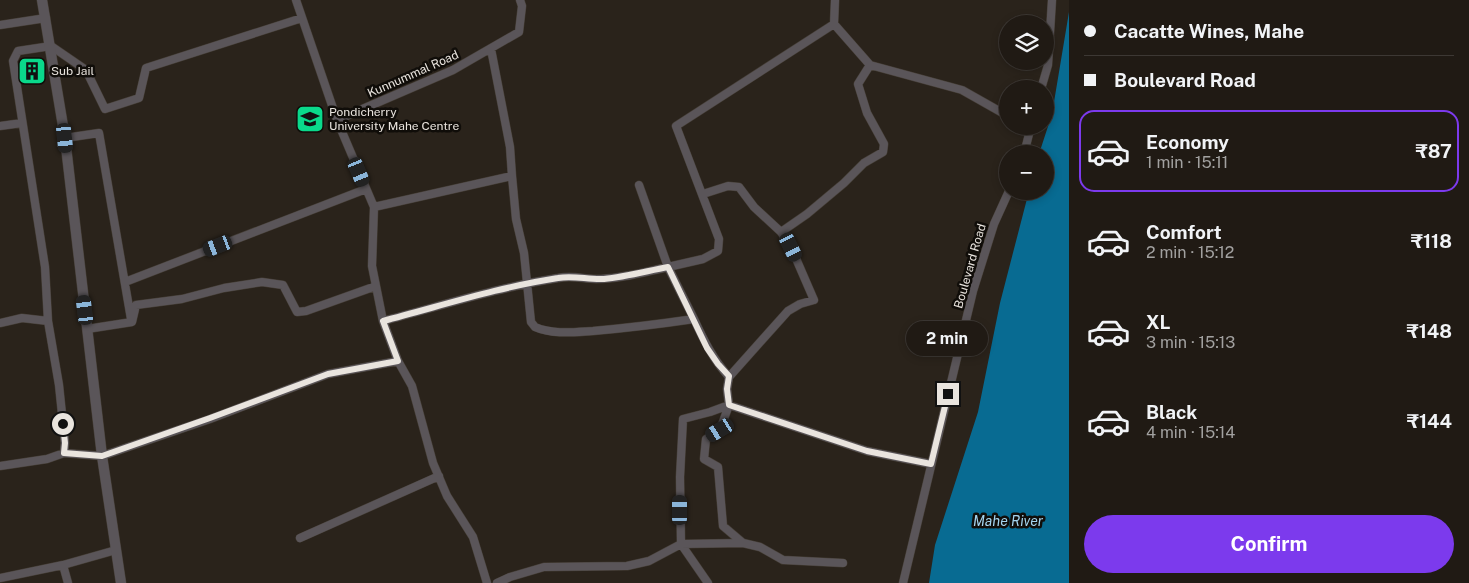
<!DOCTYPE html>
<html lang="en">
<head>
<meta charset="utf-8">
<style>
  body { margin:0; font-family:"Public Sans",sans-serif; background:#2d2722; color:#f1f3f6; height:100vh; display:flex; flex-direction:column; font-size:19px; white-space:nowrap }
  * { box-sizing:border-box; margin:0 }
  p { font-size:16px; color:#a2a1a0 }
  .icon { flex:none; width:28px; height:28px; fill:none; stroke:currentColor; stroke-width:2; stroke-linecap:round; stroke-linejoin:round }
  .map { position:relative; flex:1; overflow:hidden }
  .drawer { display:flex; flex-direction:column; background:#201a14; width:400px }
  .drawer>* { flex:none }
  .guide { display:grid; align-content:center; height:110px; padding:0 15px; background:#201a14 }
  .tools { position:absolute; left:999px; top:15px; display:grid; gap:10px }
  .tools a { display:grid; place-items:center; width:55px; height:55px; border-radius:50%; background:#201a14; box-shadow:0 2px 8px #0003,0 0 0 1px #3d3834; font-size:25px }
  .end { position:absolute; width:22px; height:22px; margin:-11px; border:6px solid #e9e4de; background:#111; box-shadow:0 0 0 2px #111 }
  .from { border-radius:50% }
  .bubble { position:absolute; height:35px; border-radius:18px; background:#201a14; box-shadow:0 2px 8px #0003,0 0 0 1px #3d3834; font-size:16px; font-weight:700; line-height:35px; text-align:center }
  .car { position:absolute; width:15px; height:30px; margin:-15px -8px; border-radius:6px; box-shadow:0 0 4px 1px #0007; background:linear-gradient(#222 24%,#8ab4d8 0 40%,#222 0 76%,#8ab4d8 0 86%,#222 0) }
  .guide b { display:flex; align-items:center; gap:18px; height:48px; font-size:19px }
  .guide b+b { border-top:1px solid #3d3834 }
  .guide i { width:12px; height:12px; background:#f1f3f6 }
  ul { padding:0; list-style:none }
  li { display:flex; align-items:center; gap:15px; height:82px; margin:0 10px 8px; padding:0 5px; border:2px solid transparent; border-radius:15px }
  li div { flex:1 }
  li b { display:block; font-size:19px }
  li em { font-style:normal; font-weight:700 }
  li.current { border-color:#7c3aed }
  li>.icon { width:45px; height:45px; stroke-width:1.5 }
  .primary-button { display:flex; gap:10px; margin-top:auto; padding:10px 15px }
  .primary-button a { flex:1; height:58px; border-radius:30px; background:#7c3aed; color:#fff; font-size:20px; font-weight:700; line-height:58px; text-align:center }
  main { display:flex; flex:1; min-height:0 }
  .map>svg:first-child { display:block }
  .water { fill:#086b92 }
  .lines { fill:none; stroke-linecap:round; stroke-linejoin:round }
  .minor-casing { stroke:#453e36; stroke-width:9 }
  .tertiary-casing { stroke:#453e36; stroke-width:11 }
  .minor { stroke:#5a5559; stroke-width:8 }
  .tertiary { stroke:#5a5559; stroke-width:10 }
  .route { stroke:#e9e4de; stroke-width:6 }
  .labels { text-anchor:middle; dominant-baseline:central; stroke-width:5; stroke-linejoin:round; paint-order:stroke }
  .poi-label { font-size:12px; fill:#e9e4de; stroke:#100d09; text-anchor:start }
  .street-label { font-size:12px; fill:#e9e4de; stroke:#100d09 }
  .water-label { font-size:14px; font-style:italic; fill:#a4d4ef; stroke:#100d09 }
</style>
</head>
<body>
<main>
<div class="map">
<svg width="1069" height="583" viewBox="0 0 1069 583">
  <rect width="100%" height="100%" fill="#2a231b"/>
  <path class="water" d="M1069,12V583H929L935,545L978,412L1000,303L1029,191H1045V154H1039L1052,114Z"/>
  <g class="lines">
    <defs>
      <path id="minor" d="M296,0L337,120L374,207L512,176L516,219L524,253L531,322L535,327C553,335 575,332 593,331C627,328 660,324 694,319C704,341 713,359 729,377
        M835,0L834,24L870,65L962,90L1008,116
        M0,25L46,18
        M491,49L510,147L512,176
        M1041,89L1048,65L1052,0
        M337,120L453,70L519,32L522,6L520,0
        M0,126L22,123
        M65,138L99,133L131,319
        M1024,154L1031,126
        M703,194L728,186L739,187L754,207L781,232L791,247L814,300L800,304L788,311L729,377L727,389L729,405L720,430L706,439L704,459L718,467L723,526L743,543L760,547L783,560L843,563
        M374,207L372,266L383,321
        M781,232L807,214L844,183L864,163L883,152L884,144L867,113L858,84L870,65
        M125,282L366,189
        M694,319L668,267L703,259L718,251L719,239L676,126L834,24
        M0,323L22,318L48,321
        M87,329L132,322L136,305L182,299L224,288L262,282L283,285L297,312L306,311L376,286
        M64,453L65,443L59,385L48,321L45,267L13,61L18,51L51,46L86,70L105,109L139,98L146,68L302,18
        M0,466L47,459L64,453L102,456L210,419L328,374L398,361
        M300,538L439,476
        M0,578L63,565
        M68,583L63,565L116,550
        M487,583L473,537L447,496L433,463L412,386L398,361L383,321C441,306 499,287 558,278C574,275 582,279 596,279C620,279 644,272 668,267L639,185
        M497,583L510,577L544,567L627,566L649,561L681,544L743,543
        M708,583L681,544L680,477L683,419L710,412L729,405L867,451L931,464
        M903,583L973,291L994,224L1009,191"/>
      <path id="tertiary" d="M42,0L65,138L102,456L121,583"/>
    </defs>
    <use href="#minor" class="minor-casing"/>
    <use href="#tertiary" class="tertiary-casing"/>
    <use href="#minor" class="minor"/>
    <use href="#tertiary" class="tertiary"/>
  </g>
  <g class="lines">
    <path class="route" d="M63,424L65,443L64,453L102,456L210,418L328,374L398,361L383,321C441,306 499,287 558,278C574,275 588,280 604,279C625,277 647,271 668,267L707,348L718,364L729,376L727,389L729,405L867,451L931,464L948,394"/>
  </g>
  <defs>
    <symbol id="building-square" viewBox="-11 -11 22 22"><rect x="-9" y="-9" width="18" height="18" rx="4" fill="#0ad98b" stroke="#100d09"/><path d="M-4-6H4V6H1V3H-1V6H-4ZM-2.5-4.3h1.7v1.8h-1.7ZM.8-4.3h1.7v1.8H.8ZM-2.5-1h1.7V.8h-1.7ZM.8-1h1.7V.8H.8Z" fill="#111"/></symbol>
    <symbol id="university-square" viewBox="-11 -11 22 22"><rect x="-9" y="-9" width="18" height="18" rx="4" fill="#0ad98b" stroke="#100d09"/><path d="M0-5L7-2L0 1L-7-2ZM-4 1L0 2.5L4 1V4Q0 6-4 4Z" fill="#111"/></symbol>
  </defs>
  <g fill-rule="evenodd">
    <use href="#building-square" x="16" y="55" width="32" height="32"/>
    <use href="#university-square" x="294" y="103" width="32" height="32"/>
  </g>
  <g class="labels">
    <g class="poi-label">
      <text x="51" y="71">Sub Jail</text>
      <text x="329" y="112">Pondicherry<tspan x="329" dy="14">University Mahe Centre</tspan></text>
    </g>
    <g class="street-label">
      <text transform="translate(413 74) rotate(-24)">Kunnummal Road</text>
      <text transform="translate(970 266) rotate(-74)">Boulevard Road</text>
    </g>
    <g class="water-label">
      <text x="1008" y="521">Mahe River</text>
    </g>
  </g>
</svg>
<div class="tools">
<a><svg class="icon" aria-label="layers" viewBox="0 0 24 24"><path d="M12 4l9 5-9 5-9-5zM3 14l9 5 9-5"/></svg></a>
<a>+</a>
<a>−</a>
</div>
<i class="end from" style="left:63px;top:424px"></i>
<i class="end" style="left:948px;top:394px"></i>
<div class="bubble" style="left:906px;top:321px;width:82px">2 min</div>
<i class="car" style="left:65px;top:138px;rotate:174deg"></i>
<i class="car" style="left:359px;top:172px;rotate:157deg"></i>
<i class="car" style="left:218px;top:246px;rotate:249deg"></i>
<i class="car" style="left:791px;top:247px;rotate:154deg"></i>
<i class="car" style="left:85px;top:310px;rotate:353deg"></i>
<i class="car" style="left:720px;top:430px;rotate:239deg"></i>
<i class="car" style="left:680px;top:510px;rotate:0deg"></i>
</div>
<section class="drawer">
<div class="guide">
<b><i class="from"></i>Cacatte Wines, Mahe</b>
<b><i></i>Boulevard Road</b>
</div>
<ul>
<li class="current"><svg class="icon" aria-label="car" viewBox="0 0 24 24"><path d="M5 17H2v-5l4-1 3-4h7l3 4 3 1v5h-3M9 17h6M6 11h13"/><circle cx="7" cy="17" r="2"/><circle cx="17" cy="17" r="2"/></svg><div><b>Economy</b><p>1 min · 15:11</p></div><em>₹87</em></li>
<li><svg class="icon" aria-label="car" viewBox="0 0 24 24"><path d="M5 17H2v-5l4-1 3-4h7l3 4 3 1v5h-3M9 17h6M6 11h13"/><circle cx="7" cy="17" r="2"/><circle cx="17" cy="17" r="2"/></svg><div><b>Comfort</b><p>2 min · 15:12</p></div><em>₹118</em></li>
<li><svg class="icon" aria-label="car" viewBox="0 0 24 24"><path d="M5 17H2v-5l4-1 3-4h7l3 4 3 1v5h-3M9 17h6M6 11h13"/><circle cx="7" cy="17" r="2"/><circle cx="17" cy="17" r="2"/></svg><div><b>XL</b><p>3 min · 15:13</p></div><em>₹148</em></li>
<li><svg class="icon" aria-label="car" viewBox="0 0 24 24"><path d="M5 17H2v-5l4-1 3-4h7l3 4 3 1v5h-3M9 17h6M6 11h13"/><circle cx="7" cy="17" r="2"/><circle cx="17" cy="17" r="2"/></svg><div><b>Black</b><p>4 min · 15:14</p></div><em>₹144</em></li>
</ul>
<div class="primary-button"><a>Confirm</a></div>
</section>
</main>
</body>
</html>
